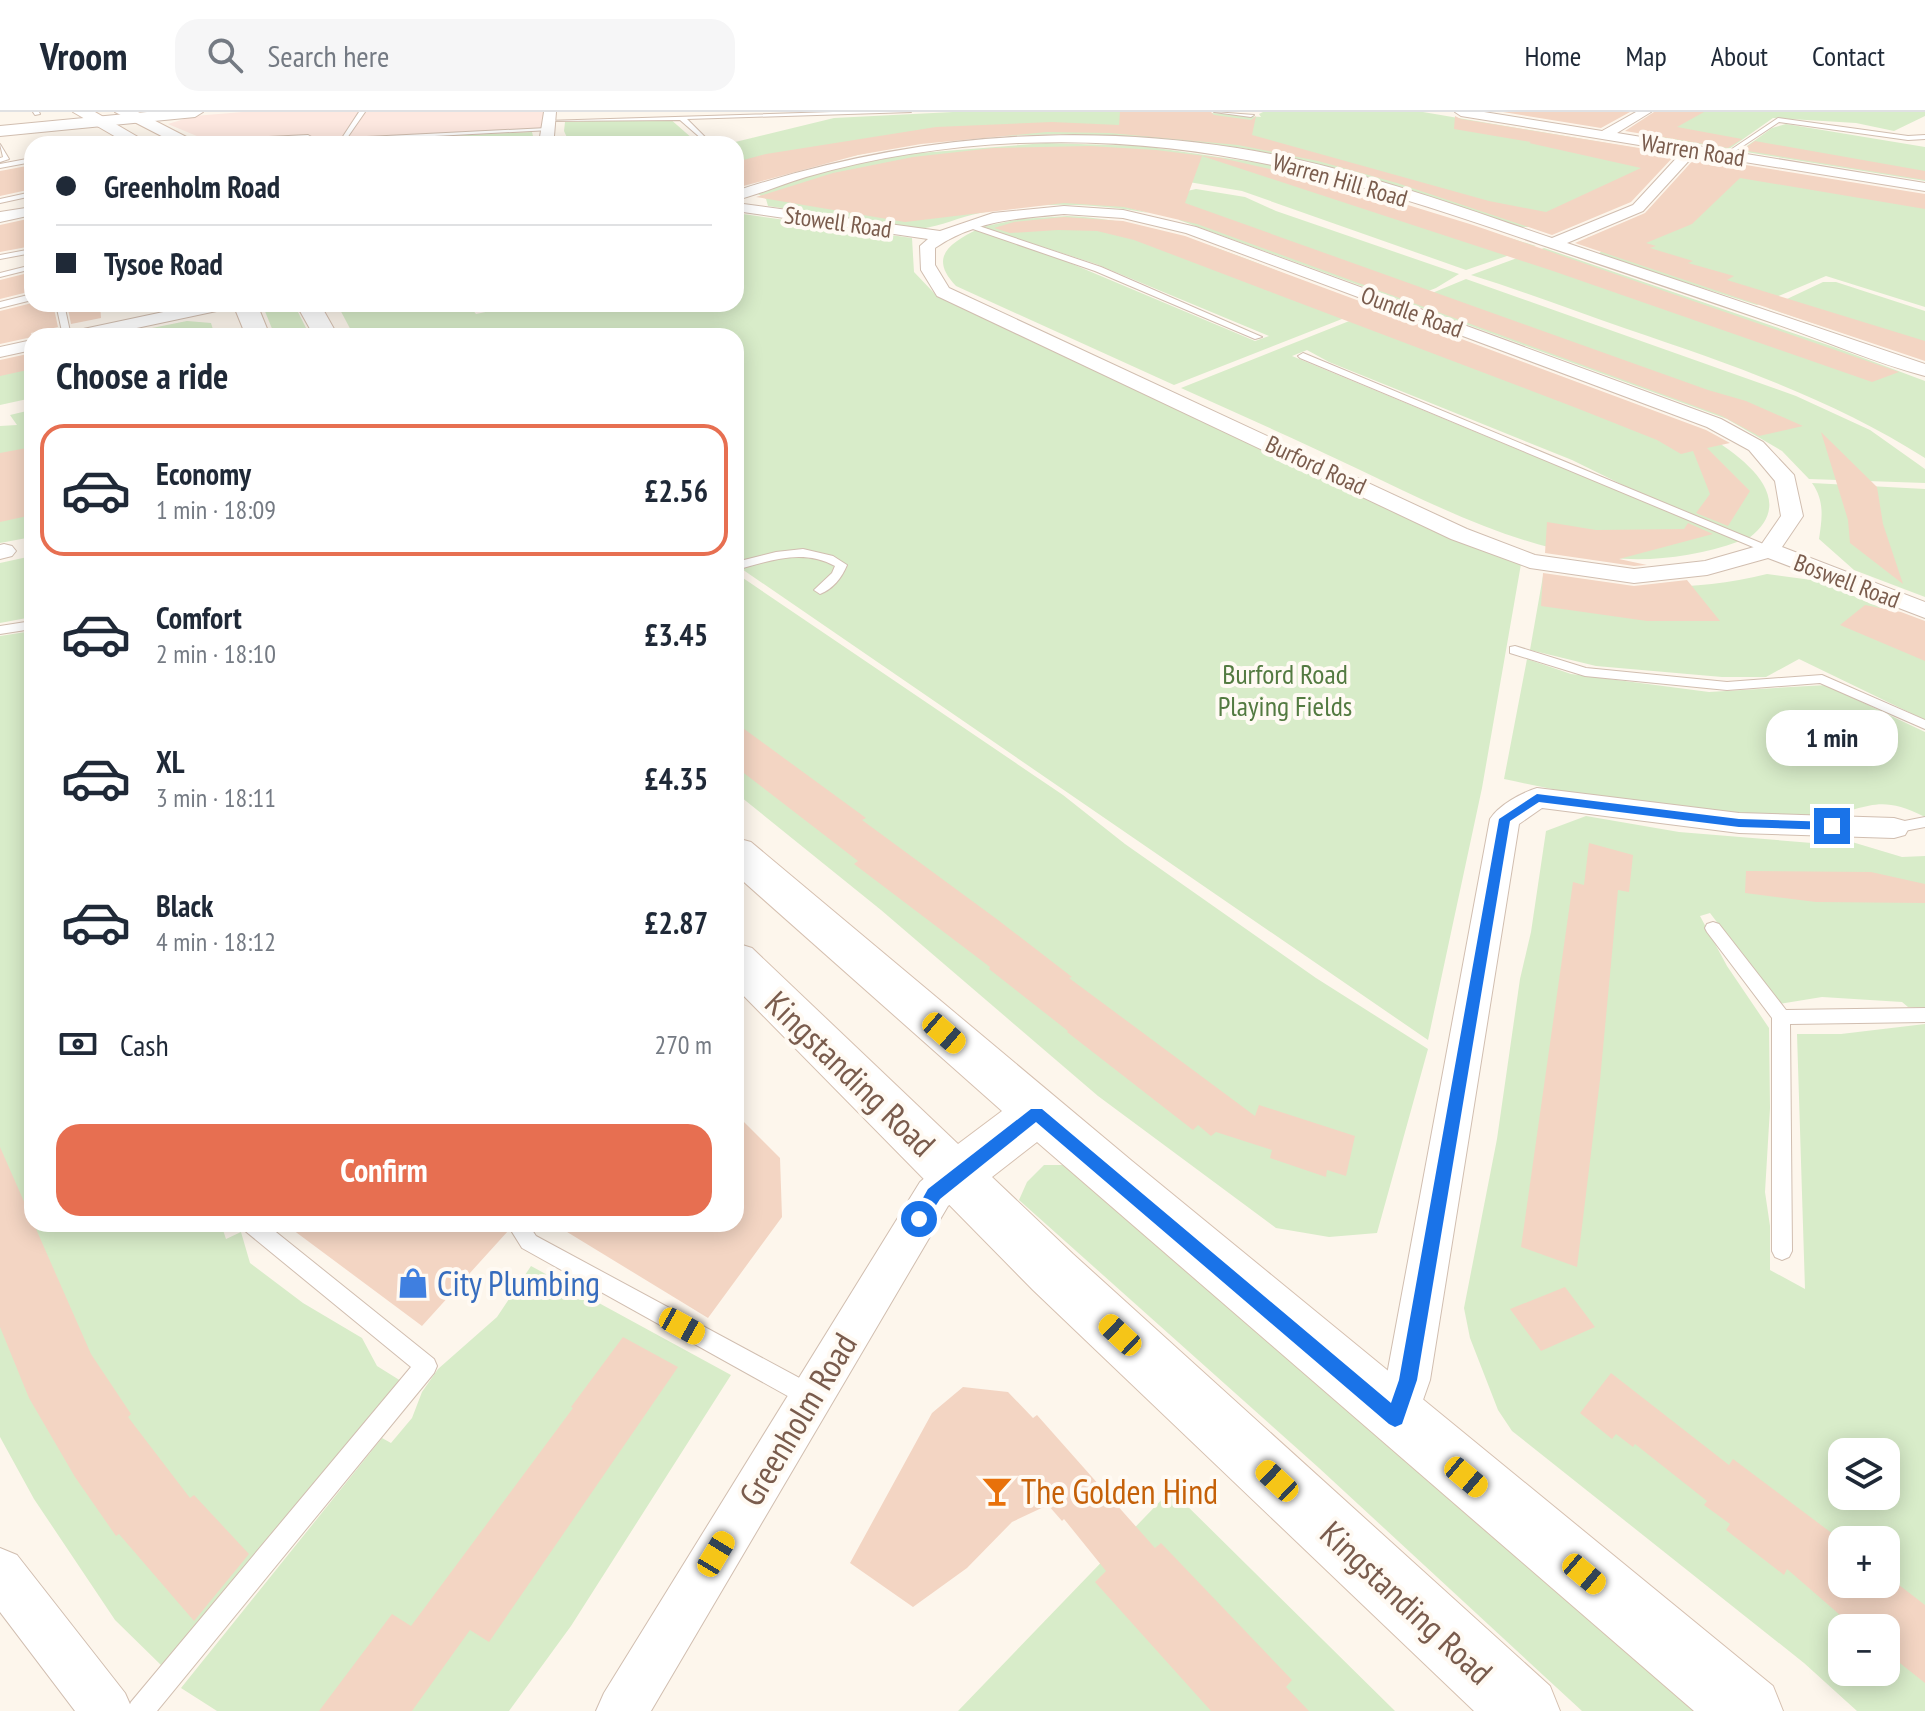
<!DOCTYPE html>
<html lang="en">
<head>
<meta charset="utf-8">
<style>
  body { margin:0; font-family:"PT Sans Narrow",sans-serif; background:#f6f6f7; color:#1f2937; height:100vh; display:flex; flex-direction:column; font-size:30px; white-space:nowrap }
  * { box-sizing:border-box; margin:0 }
  p { font-size:26px; color:#747a83 }
  .icon { flex:none; width:44px; height:44px; fill:none; stroke:currentColor; stroke-width:2; stroke-linecap:round; stroke-linejoin:round }
  .map { position:relative; flex:1; overflow:hidden }
  .side { position:absolute; left:24px; top:216px; width:720px; height:904px; display:flex; flex-direction:column; background:#fff; border-radius:24px; box-shadow:0 4px 20px #0003 }
  .side>* { flex:none }
  .guide { position:absolute; left:24px; top:24px; width:720px; height:176px; border-radius:24px; box-shadow:0 4px 20px #0003; display:grid; align-content:center; height:176px; padding:0 32px; background:#fff }
  .buttons { position:absolute; left:1828px; top:1326px; display:grid; gap:16px }
  .buttons a { display:grid; place-items:center; width:72px; height:72px; border-radius:16px; background:#fff; box-shadow:0 4px 20px #0003; font-size:40px }
  .end { position:absolute; width:36px; height:36px; margin:-18px; border:10px solid #1a73e8; background:#fff; box-shadow:0 0 0 4px #fff }
  .from { border-radius:50% }
  .bubble { position:absolute; height:56px; border-radius:24px; background:#fff; box-shadow:0 4px 20px #0003; font-size:26px; font-weight:700; line-height:56px; text-align:center }
  .car { position:absolute; width:24px; height:48px; margin:-24px -12px; border-radius:10px; box-shadow:0 0 6px 2px #0007; background:linear-gradient(#f5c518 24%,#345 0 40%,#f5c518 0 76%,#345 0 86%,#f5c518 0) }
  .guide b { display:flex; align-items:center; gap:28px; height:76px; font-size:30px }
  .guide b+b { border-top:2px solid #e0e1e3 }
  .guide i { width:20px; height:20px; background:#1f2937 }
  ul { padding:0; list-style:none }
  li { display:flex; align-items:center; gap:24px; height:132px; margin:0 16px 12px; padding:0 16px; border:4px solid transparent; border-radius:24px }
  li div { flex:1 }
  li b { display:block; font-size:30px }
  li em { font-style:normal; font-weight:700 }
  li.active { border-color:#e76f51 }
  li>.icon { width:72px; height:72px; stroke-width:1.5 }
  h2 { padding:0 32px; font-size:36px; line-height:96px }
  .pay { display:flex; align-items:center; gap:20px; height:88px; padding:0 32px; font-size:30px }
  .pay p { margin-inline-start:auto }
  .cta { display:flex; gap:16px; margin-top:auto; padding:16px 32px }
  .cta a { flex:1; height:92px; border-radius:24px; background:#e76f51; color:#fff; font-size:32px; font-weight:700; line-height:92px; text-align:center }
  header { display:flex; align-items:center; gap:48px; box-sizing:border-box; height:112px; padding:0 40px; background:#fff; border-bottom:2px solid #e0e1e3 }
  header strong { font-size:38px }
  nav { display:flex; gap:44px; margin-inline-start:auto; font-size:28px }
  .search { width:560px; height:72px; background:#f6f6f7; display:flex; align-items:center; gap:20px; box-sizing:border-box; padding:0 28px; border-radius:24px; color:#747a83; font-size:30px }
  .map>svg:first-child { display:block }
  .commercial { fill:#fde8e0 }
  .green { fill:#d8ecc9; fill-rule:evenodd }
  .building { fill:#f3d5c3 }
  .lines { fill:none; stroke-linecap:round; stroke-linejoin:round }
  .service-casing { stroke:#d1beb0; stroke-width:2 }
  .minor-casing { stroke:#d1beb0; stroke-width:2 }
  .tertiary-casing { stroke:#d1beb0; stroke-width:2 }
  .secondary-casing { stroke:#d6c0b0; stroke-width:2 }
  .service { fill:#fff; fill-rule:evenodd }
  .minor { fill:#fff; fill-rule:evenodd }
  .tertiary { fill:#fff; fill-rule:evenodd }
  .secondary { fill:#fff; fill-rule:evenodd }
  .route { fill:#1a73e8 }
  .labels { text-anchor:middle; dominant-baseline:central; stroke-width:8; stroke-linejoin:round; paint-order:stroke }
  .far-street-label { font-size:24px; fill:#7a5c4d; stroke:#fffaf3 }
  .park-label { font-size:28px; fill:#537a41; stroke:#fffaf3 }
  .near-street-label { font-size:34px; fill:#7a5c4d; stroke:#fffaf3 }
  .near-shop-label { font-size:34px; fill:#366cbe; stroke:#fffaf3; text-anchor:start }
  .near-food-label { font-size:34px; fill:#c56008; stroke:#fffaf3; text-anchor:start }
</style>
</head>
<body>
<header>
<strong>Vroom</strong>
<div class="search"><svg class="icon" aria-label="search" viewBox="0 0 24 24"><circle cx="10" cy="10" r="6"/><path d="M15 15l6 6"/></svg>Search here</div>
<nav><a>Home</a><a>Map</a><a>About</a><a>Contact</a></nav>
</header>
<div class="map">
<svg width="1925" height="1599" viewBox="0 0 1925 1599">
  <rect width="100%" height="100%" fill="#fdf6ec"/>
  <path class="commercial" d="M243,0H545L541,17L532,20L408,26L405,31L394,32H216L168,12L194,4Z"/>
  <path class="green" d="M953,0H1199L1261,5L1259,2L1263,0H1423L1642,37L1663,48L1563,115H1516L1310,50L1243,36L1157,26L1060,22L971,25L904,33L736,69V32H727L834,6Z
    M1660,0H1925V4L1894,19L1856,11L1773,6L1729,37L1647,23L1634,16Z
    M669,6L693,27L707,32H570L564,19L565,10Z
    M1786,12L1925,35V69L1740,39L1772,16Z
    M532,20L535,32H404L408,26Z
    M1046,31L1143,34L1274,53L1536,134L1466,158L1242,79L1171,67L1019,66L1149,101C1094,91 1035,89 980,101C959,105 942,114 920,117L768,94L766,87L758,82L814,61L907,42Z
    M1697,54L1925,84V195L1826,164L1757,193L1598,143L1602,138L1587,126L1640,108Z
    M1196,77L1245,85L1276,99L1459,162L1436,176L1403,189L1179,108L1187,79Z
    M736,101L912,126L914,160L935,182L1455,427L1521,452L1482,676L1428,928L736,453V224H354L337,192H454L458,198L471,196L476,202L495,198L506,192H736Z
    M1067,104C1171,108 1273,159 1370,196L1174,273L956,174C928,145 950,131 978,117L1051,143L1255,229L1269,224L1096,152L981,115L1021,107Z
    M1544,136L1834,235L1925,269V346C1833,287 1730,252 1627,217C1575,199 1523,179 1471,163Z
    M1466,167L1796,284L1870,318L1925,357V371L1809,367L1782,339L1727,307L1408,191Z
    M1823,170H1836L1925,199V248L1768,196Z
    M262,192H294L310,224H275Z
    M1377,198L1710,325C1743,346 1800,387 1749,426L1633,378L1572,348L1329,250L1307,238L1292,244L1740,429C1602,479 1482,416 1358,357C1300,329 1240,303 1181,276Z
    M187,209L211,211L215,224H112Z
    M32,242V286L0,293V249Z
    M31,294H32V425L0,431V314L17,313L10,303L31,298Z
    M1812,371L1925,377V485L1854,458L1819,427C1822,407 1825,389 1812,371Z
    M32,444V505L0,511V451Z
    M1767,462L1819,469L1925,515V608L1799,547L1766,565H1722L1596,554L1530,538L1543,464C1620,477 1689,481 1767,462Z
    M743,466L1063,683L1125,732L1316,866L1428,937L1377,1121L1329,1125L1276,1116L1098,984L881,798L736,681V469Z
    M32,519V1112H221L226,1127L241,1120L250,1151L303,1191L362,1226L377,1254L401,1269L163,1555L115,1508L34,1387L0,1325V524Z
    M1527,547L1571,562L1709,580L1826,573L1925,620V705C1875,679 1867,700 1820,703C1714,709 1607,689 1504,667Z
    M1586,704L1679,720L1812,731L1852,730L1902,745L1925,744V896L1908,895L1902,890L1822,885L1779,892L1710,801L1700,804L1727,854L1769,916L1770,996L1765,1080L1770,1114V1158L1805,1177L1797,922H1841L1925,912V1599H1857L1804,1551L1512,1319L1498,1298L1470,1226L1464,1196L1497,1027L1520,867L1531,820L1546,719ZM1842,1340H1886V1384H1842ZM1842,1428H1886V1472H1842ZM1842,1516H1886V1560H1842Z
    M1044,1053H1072L1704,1599H1582L1319,1356L1019,1088L1027,1070Z
    M531,1154L731,1263L571,1514L509,1599H217L181,1576L382,1326L391,1331L412,1306L422,1280L438,1257L497,1205Z
    M1171,1378L1395,1599H958Z"/>
  <path class="building" d="M1120,0H1211L1214,3L1251,8L1256,4L1252,23L1489,89L1546,100L1641,56L1529,31L1531,30L1454,17L1455,4L1461,7L1676,42L1631,90L1552,123L1397,71L1318,49L1238,33L1110,21L1047,20L921,32L858,43L736,76V50L766,42L936,15L1052,10L1119,13Z
    M1503,0H1630L1601,16Z
    M1654,0H1704L1677,15L1742,27L1728,36L1625,19Z
    M1755,29L1925,59V68L1742,38Z
    M1090,34L1156,38L1221,46L1346,74L1473,113L1899,260L1872,270L1553,159L1202,44L1185,91L1708,278L1746,289L1803,314L1759,324L1722,304L1197,112L1124,95L1064,91L905,110L756,85L833,61L913,45L993,36Z
    M1696,45L1925,82V97L1740,66L1692,112L1646,131L1656,134L1650,136L1693,149L1688,151L1734,164L1727,168L1925,229V249L1575,131L1645,101Z
    M32,53V77L0,84V59Z
    M1064,105L1123,109L1185,124L1706,318L1730,331L1707,336L1750,379L1728,414L1696,401L1710,382L1693,339L1681,342L1657,328L1579,297L1134,128L1097,119L1058,118L1010,121L994,116L1014,110Z
    M32,106V134L0,140V113Z
    M32,160V179L0,187V168Z
    M32,191L53,192L58,215L31,221L32,225L0,232V199Z
    M67,192H100L101,206L71,212Z
    M32,241V257L0,264V248Z
    M1821,320L1877,375L1883,412L1903,472L1850,431L1848,408Z
    M32,335V403L0,410V341Z
    M1547,410L1596,418L1684,417L1688,411L1713,422L1619,447L1647,453L1634,454L1545,441Z
    M1543,461L1634,474L1687,468L1720,509H1647L1541,494Z
    M1865,493L1901,500L1925,509V549L1840,513Z
    M736,611L866,706L862,708L998,808L1072,865L1069,866L1255,1004L1259,993L1355,1024L1346,1064L1327,1058L1326,1065L1270,1046L1272,1038L1216,1020L1211,1024L1198,1013L1193,1018L1067,920L1068,919L989,857L990,855L854,752L858,749L736,655Z
    M1589,731L1633,743L1629,780L1618,778L1600,968L1577,1155L1521,1135L1573,770L1584,773Z
    M1746,759L1871,760L1925,772V791L1816,790L1745,781Z
    M736,1002L780,1046L782,1105L708,1206L554,1112H736Z
    M0,1035L91,1242L131,1302L128,1305L190,1386L194,1383L249,1442L194,1509L119,1422L116,1424L75,1365L29,1286L0,1215Z
    M285,1112H504L508,1119L422,1214Z
    M1565,1175L1595,1215L1541,1239L1510,1197Z
    M623,1225L678,1255L489,1530L470,1518L412,1599H319L392,1502L411,1514L573,1296L571,1295Z
    M1611,1261L1729,1353L1733,1347L1841,1428L1842,1472H1886V1463L1925,1493V1571L1886,1540V1516H1855L1787,1457L1784,1463L1726,1418L1730,1412L1704,1393L1707,1389L1635,1332L1633,1335L1616,1322L1612,1327L1580,1301Z
    M963,1275L1008,1280L1033,1306L1037,1303L1155,1436L1161,1431L1292,1568L1286,1575L1309,1599H1211L1095,1470L1106,1459L1064,1407L1062,1409L1048,1393L1012,1410L967,1456L913,1495L850,1451L932,1301Z"/>
  <g class="lines">
    <defs>
      <path id="service" d="M33,0H39L40,2L35,3Z
        M359,0H365L347,26L547,16L550,18L340,29Z
        M833,0H911L687,7L705,25L703,28L680,8L545,9Z
        M1214,0L1254,3L1251,5Z
        M1778,6L1908,24L1925,23V27L1908,28L1779,10L1728,44L1723,43Z
        M0,32L9,47L0,50V46L3,45Z
        M32,46V50L0,56V52Z
        M32,80V84L0,91V87Z
        M970,111L1101,155L1262,225L1255,227L1095,159L967,115Z
        M32,137V141L0,147V143Z
        M32,153V157L0,165V161Z
        M32,182V188L0,196V190Z
        M56,192H64L71,224H63Z
        M457,192H480L476,195Z
        M1303,241L1773,436L1775,438L1765,440L1300,246L1298,244Z
        M803,437L833,444L847,453C842,465 833,477 820,482L814,478L832,461L835,454C802,436 769,449 736,458V450L776,440Z
        M32,509V517L0,522V514Z
        M1515,534L1586,556L1727,570L1822,563L1925,608V617L1820,571L1727,578L1585,564L1510,541V535Z
        M1925,705V715L1894,721L1887,716L1889,712Z
        M1713,810L1719,812L1786,898L1925,896V910L1790,912L1792,1139L1789,1145L1782,1148L1775,1145L1772,1139V906L1707,820L1705,816L1707,812Z
        M241,1112H266L434,1247L437,1254L434,1261L157,1599H127L131,1590L411,1255L244,1118Z
        M507,1112H528L536,1124L818,1276L821,1284L818,1292L810,1295L802,1292L522,1136Z"/>
      <path id="minor" d="M544,0H556L554,24L561,32H547L540,25Z
        M1455,0H1484L1602,19L1636,0H1651L1617,21L1925,71V79L1695,42L1643,99L1567,131L1925,252V264C1872,250 1819,226 1767,209C1691,183 1615,157 1539,132C1362,71 1210,23 1020,31C949,34 875,45 806,65C783,72 760,82 736,88V79C899,25 1067,9 1237,36C1345,53 1449,91 1552,126L1633,93L1682,40L1461,4Z
        M308,23L315,27L312,32H204L211,28Z
        M736,91L940,119L993,101L1064,94L1123,98L1196,115L1721,307L1763,330L1794,363L1803,404L1782,435L1925,490V506L1768,446L1707,463L1634,471L1530,456L1451,427L937,184L921,158L920,134L928,127L736,99ZM1064,102L1123,106L1186,121L1707,315L1749,338L1775,369L1781,404L1761,433L1705,449L1634,457L1535,443L1467,417L949,176L935,153V136C974,109 1018,106 1064,102Z
        M32,95V103L0,110V100Z
        M201,192H235L226,197L99,224H65L74,219Z
        M32,228V238L0,245V235Z
        M4,432L12,434L16,439L12,444L0,447V433Z
        M1537,676L1739,701L1894,706L1905,709L1909,716L1905,723L1894,726L1739,721L1542,696L1519,712L1430,1268L1411,1322L1395,1328L1379,1322L1373,1306L1386,1268L1490,707C1499,693 1521,681 1537,676Z
        M956,1046L970,1051L975,1063L970,1075L948,1094L651,1599H596L604,1581L920,1070L942,1051Z
        M0,1436L17,1443L125,1581L133,1599H75L0,1500Z"/>
      <path id="tertiary" d="M147,0H203L195,5L0,24V14Z"/>
      <path id="secondary" d="M73,0H95L150,32H128Z
        M115,0H138L200,32H177Z
        M233,192H257L270,224H246Z
        M296,192H320L338,224H314Z
        M736,726L751,730L1132,1049L1773,1574L1783,1599H1694L1037,1030L992,1065L1073,1142L1550,1574L1560,1599H1474L1033,1178L736,876V831L752,836L958,1032L1002,999L736,763Z"/>
    </defs>
    <use href="#service" class="service-casing"/>
    <use href="#minor" class="minor-casing"/>
    <use href="#tertiary" class="tertiary-casing"/>
    <use href="#secondary" class="secondary-casing"/>
    <use href="#service" class="service"/>
    <use href="#minor" class="minor"/>
    <use href="#tertiary" class="tertiary"/>
    <use href="#secondary" class="secondary"/>
  </g>
  <path class="route" d="M1537,682L1739,707L1832,710L1838,714L1832,718L1739,715L1539,690L1510,709L1417,1268L1402,1312L1395,1315L1389,1312L1036,1010L940,1087L924,1112H913L911,1107L928,1077L1031,997H1042L1391,1291L1399,1268L1499,707Z"/>
  <defs>
    <symbol id="shop-bare" viewBox="-9 -9 18 18"><path d="M-5-2.5h2.3a2.7 3.5 0 0 1 5.4 0H5L5.5 6h-11ZM-1.5-2.5h3a1.5 2.3 0 0 0-3 0Z" fill="#3f7fe0" stroke="#fffaf3" stroke-width="2.5" paint-order="stroke"/></symbol>
    <symbol id="bar-bare" viewBox="-9 -9 18 18"><path d="M-6-5H6L.8 .8V4.5H3.5V6h-7V4.5H-.8V.8Z" fill="#e8710a" stroke="#fffaf3" stroke-width="2.5" paint-order="stroke"/></symbol>
  </defs>
  <g fill-rule="evenodd">
    <use href="#shop-bare" x="391" y="1149" width="44" height="44"/>
    <use href="#bar-bare" x="975" y="1357" width="44" height="44"/>
  </g>
  <g class="labels">
    <g class="far-street-label">
      <text transform="translate(1693 38) rotate(9)">Warren Road</text>
      <text transform="translate(1340 68) rotate(16)">Warren Hill Road</text>
      <text transform="translate(838 110) rotate(8)">Stowell Road</text>
      <text transform="translate(1412 200) rotate(20)">Oundle Road</text>
      <text transform="translate(1316 353) rotate(25)">Burford Road</text>
      <text transform="translate(1847 469) rotate(21)">Boswell Road</text>
    </g>
    <g class="park-label">
      <text x="1285" y="561">Burford Road<tspan x="1285" dy="32">Playing Fields</tspan></text>
    </g>
    <g class="near-street-label">
      <text transform="translate(851 961) rotate(44)">Kingstanding Road</text>
      <text transform="translate(797 1307) rotate(-59)">Greenholm Road</text>
      <text transform="translate(1407 1490) rotate(43)">Kingstanding Road</text>
    </g>
    <g class="near-shop-label">
      <text x="437" y="1171">City Plumbing</text>
    </g>
    <g class="near-food-label">
      <text x="1021" y="1379">The Golden Hind</text>
    </g>
  </g>
</svg>
<div class="buttons">
<a><svg class="icon" aria-label="layers" viewBox="0 0 24 24"><path d="M12 4l9 5-9 5-9-5zM3 14l9 5 9-5"/></svg></a>
<a>+</a>
<a>−</a>
</div>
<i class="end from" style="left:919px;top:1107px"></i>
<i class="end" style="left:1832px;top:714px"></i>
<div class="bubble" style="left:1766px;top:598px;width:132px">1 min</div>
<i class="car" style="left:944px;top:921px;rotate:131deg"></i>
<i class="car" style="left:682px;top:1214px;rotate:119deg"></i>
<i class="car" style="left:1120px;top:1223px;rotate:313deg"></i>
<i class="car" style="left:1466px;top:1365px;rotate:130deg"></i>
<i class="car" style="left:1277px;top:1369px;rotate:313deg"></i>
<i class="car" style="left:716px;top:1442px;rotate:31deg"></i>
<i class="car" style="left:1584px;top:1462px;rotate:130deg"></i>
<div class="guide">
<b><i class="from"></i>Greenholm Road</b>
<b><i></i>Tysoe Road</b>
</div>
<section class="side">
<h2>Choose a ride</h2>
<ul>
<li class="active"><svg class="icon" aria-label="car" viewBox="0 0 24 24"><path d="M5 17H2v-5l4-1 3-4h7l3 4 3 1v5h-3M9 17h6M6 11h13"/><circle cx="7" cy="17" r="2"/><circle cx="17" cy="17" r="2"/></svg><div><b>Economy</b><p>1 min · 18:09</p></div><em>£2.56</em></li>
<li><svg class="icon" aria-label="car" viewBox="0 0 24 24"><path d="M5 17H2v-5l4-1 3-4h7l3 4 3 1v5h-3M9 17h6M6 11h13"/><circle cx="7" cy="17" r="2"/><circle cx="17" cy="17" r="2"/></svg><div><b>Comfort</b><p>2 min · 18:10</p></div><em>£3.45</em></li>
<li><svg class="icon" aria-label="car" viewBox="0 0 24 24"><path d="M5 17H2v-5l4-1 3-4h7l3 4 3 1v5h-3M9 17h6M6 11h13"/><circle cx="7" cy="17" r="2"/><circle cx="17" cy="17" r="2"/></svg><div><b>XL</b><p>3 min · 18:11</p></div><em>£4.35</em></li>
<li><svg class="icon" aria-label="car" viewBox="0 0 24 24"><path d="M5 17H2v-5l4-1 3-4h7l3 4 3 1v5h-3M9 17h6M6 11h13"/><circle cx="7" cy="17" r="2"/><circle cx="17" cy="17" r="2"/></svg><div><b>Black</b><p>4 min · 18:12</p></div><em>£2.87</em></li>
</ul>
<div class="pay"><svg class="icon" aria-label="cash" viewBox="0 0 24 24"><path d="M3 7h18v10H3z"/><circle cx="12" cy="12" r="2"/></svg>Cash<p>270 m</p></div>
<div class="cta"><a>Confirm</a></div>
</section>
</div>
</body>
</html>
